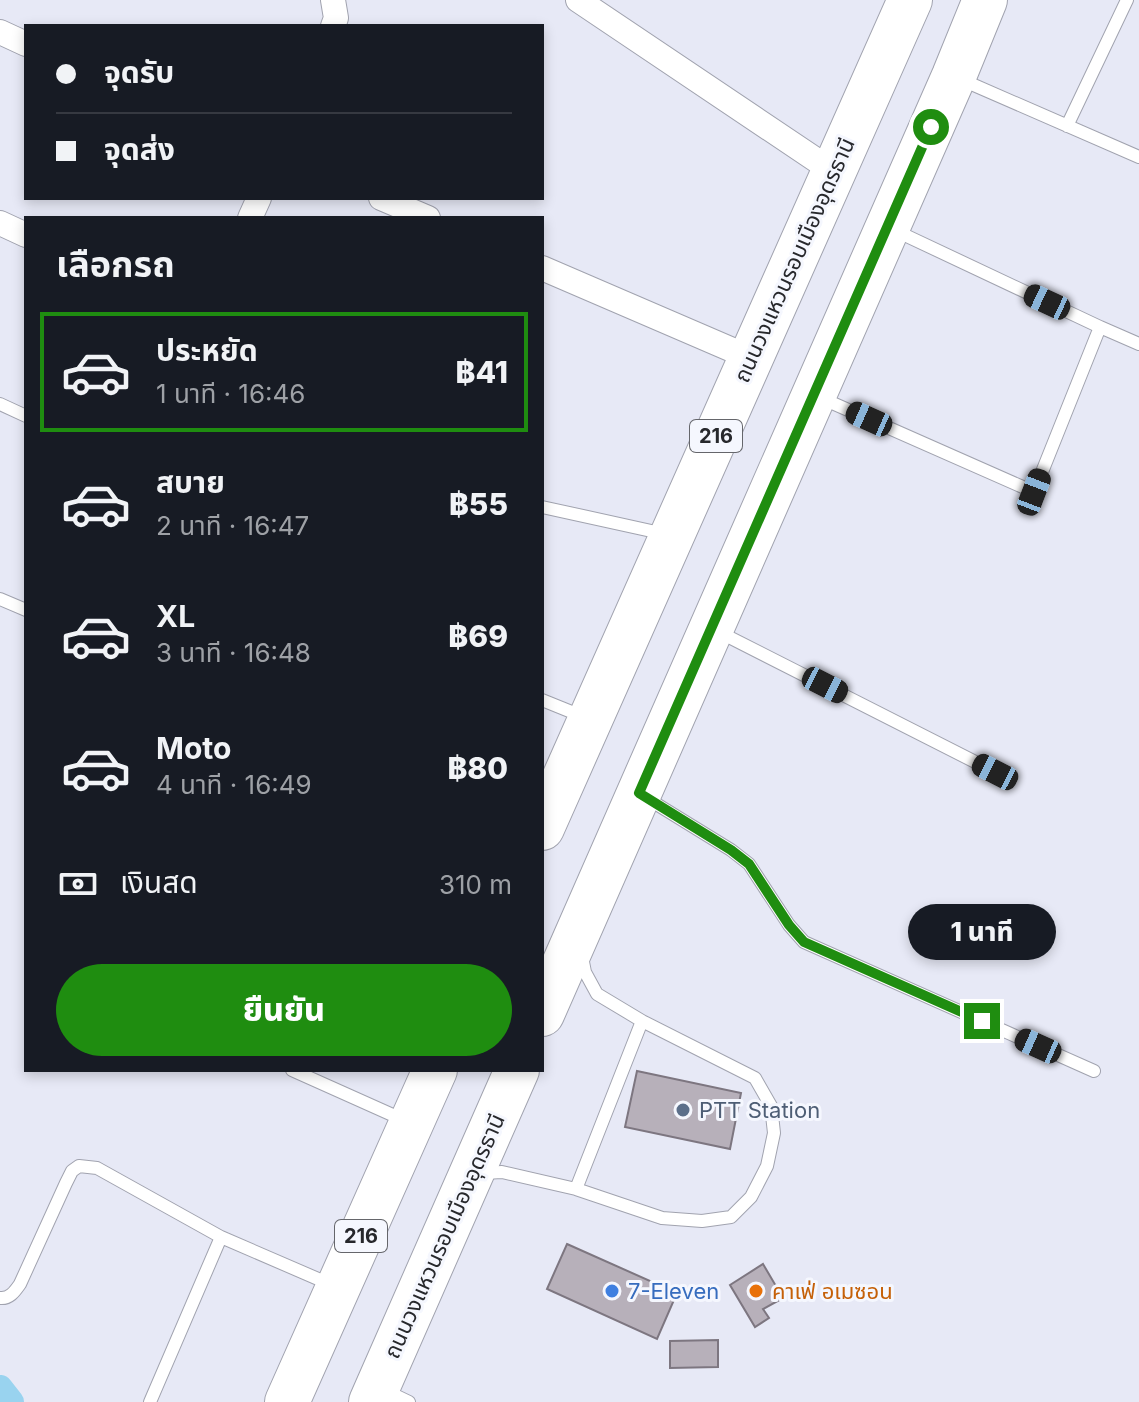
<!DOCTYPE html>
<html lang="th">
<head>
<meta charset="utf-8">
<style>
  body { margin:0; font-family:Inter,"Noto Sans Thai",sans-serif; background:#20242c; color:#f1f3f6; height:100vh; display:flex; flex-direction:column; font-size:30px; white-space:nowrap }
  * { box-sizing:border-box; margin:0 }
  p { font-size:26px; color:#9ea1a6 }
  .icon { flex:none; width:44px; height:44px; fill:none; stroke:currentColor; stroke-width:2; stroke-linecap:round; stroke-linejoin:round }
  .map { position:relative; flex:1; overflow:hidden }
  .panel { position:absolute; left:24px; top:216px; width:520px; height:856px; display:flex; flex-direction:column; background:#171b24; border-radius:0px; box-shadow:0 4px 12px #0003 }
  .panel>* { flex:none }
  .banner { position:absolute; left:24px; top:24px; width:520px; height:176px; border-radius:0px; box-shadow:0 4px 12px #0003; display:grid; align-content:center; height:176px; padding:0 32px; background:#171b24 }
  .end { position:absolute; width:36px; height:36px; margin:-18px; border:10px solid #1f8d10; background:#fff; box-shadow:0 0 0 4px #fff }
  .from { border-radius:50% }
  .bubble { position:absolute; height:56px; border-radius:28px; background:#171b24; box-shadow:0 4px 12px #0003; font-size:26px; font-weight:800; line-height:56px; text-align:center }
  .car { position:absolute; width:24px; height:48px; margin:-24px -12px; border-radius:10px; box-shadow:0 0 6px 2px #0007; background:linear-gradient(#222 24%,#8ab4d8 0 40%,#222 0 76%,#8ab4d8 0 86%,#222 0) }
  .banner b { display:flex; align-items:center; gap:28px; height:76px; font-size:30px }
  .banner b+b { border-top:2px solid #363941 }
  .banner i { width:20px; height:20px; background:#f1f3f6 }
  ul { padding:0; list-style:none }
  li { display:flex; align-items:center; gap:24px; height:120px; margin:0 16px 12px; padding:0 16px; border:4px solid transparent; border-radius:0px }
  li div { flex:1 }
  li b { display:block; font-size:30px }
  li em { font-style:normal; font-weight:800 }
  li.current { border-color:#1f8d10 }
  li>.icon { width:72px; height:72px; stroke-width:1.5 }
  h2 { padding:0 32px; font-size:36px; line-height:96px }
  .pay { display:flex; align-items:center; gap:20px; height:88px; padding:0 32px; font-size:30px }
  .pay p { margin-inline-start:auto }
  .action { display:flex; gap:16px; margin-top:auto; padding:16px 32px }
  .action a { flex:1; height:92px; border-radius:48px; background:#1f8d10; color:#fff; font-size:32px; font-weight:800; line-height:92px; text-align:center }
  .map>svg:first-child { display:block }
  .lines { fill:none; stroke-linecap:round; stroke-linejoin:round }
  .canal { stroke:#99d3ef; stroke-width:26 }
  .building { fill:#b7b0ba; stroke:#7d7680; stroke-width:2 }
  .lane-casing { stroke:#a1a3af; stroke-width:14 }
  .street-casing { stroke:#a1a3af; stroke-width:26 }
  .highway-casing { stroke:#a1a3af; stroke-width:46 }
  .lane { stroke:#fff; stroke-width:12 }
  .street { stroke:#fff; stroke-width:24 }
  .highway { stroke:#fff; stroke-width:44 }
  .route { stroke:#1f8d10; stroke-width:10 }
  .service-dot { fill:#5c6f8a; stroke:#f5f7fe; stroke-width:3 }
  .shop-dot { fill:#3f7fe0; stroke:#f5f7fe; stroke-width:3 }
  .food-dot { fill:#e8710a; stroke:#f5f7fe; stroke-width:3 }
  .labels { text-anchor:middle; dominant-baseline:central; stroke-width:6; stroke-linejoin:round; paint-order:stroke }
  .shield { fill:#f5f7fe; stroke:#65666b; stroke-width:2 }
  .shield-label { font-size:20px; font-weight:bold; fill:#27282c }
  .street-label { font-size:22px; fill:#27282c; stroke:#f5f7fe }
  .service-label { font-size:22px; fill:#4e5e75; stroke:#f5f7fe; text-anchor:start }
  .shop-label { font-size:22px; fill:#366cbe; stroke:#f5f7fe; text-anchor:start }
  .food-label { font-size:22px; fill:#c56008; stroke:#f5f7fe; text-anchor:start }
</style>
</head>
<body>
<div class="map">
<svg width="1139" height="1402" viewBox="0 0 1139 1402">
  <rect width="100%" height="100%" fill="#e7e9f6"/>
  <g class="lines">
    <path class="canal" d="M0,1388L11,1402"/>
  </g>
  <path class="building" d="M637,1071L741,1093L730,1149L625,1127Z
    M567,1244L677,1293L657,1339L547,1289Z
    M763,1264L783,1298L763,1309L769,1318L755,1327L730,1285Z
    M718,1340V1367L670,1368V1341Z"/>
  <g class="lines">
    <defs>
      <path id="lane" d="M960,79L1139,157
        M1067,126L1127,0
        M1100,327L1139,344
        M821,398L1034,492L1100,327L894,230
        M0,404L26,416
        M542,507L665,534
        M0,599L26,610
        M719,632L995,772
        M542,700L584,717
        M645,797L731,850L749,864L789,925L804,942L1094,1071
        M292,1070L406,1121
        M482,1175L484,1173L502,1172L576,1189L642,1021L597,994L585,972L582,957
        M576,1189L662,1218L702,1221L731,1217L751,1197L767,1166L774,1133L771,1106L755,1078L642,1021
        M0,1298C10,1299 15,1291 20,1284L66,1183L72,1171L79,1166L97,1168L221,1237
        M384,1390L409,1402
        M150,1402L221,1237L332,1285"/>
      <path id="street" d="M578,0L834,172
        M333,26L336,18L333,0
        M0,32L26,44
        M381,198L428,218
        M250,218L259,198
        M0,223L26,235
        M542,268L751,358"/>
      <path id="highway" d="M542,828L910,0
        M542,1014L954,76L985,0
        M287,1402L435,1070
        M371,1402L517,1070"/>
    </defs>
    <use href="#lane" class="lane-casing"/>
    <use href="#street" class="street-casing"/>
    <use href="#highway" class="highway-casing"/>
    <use href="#lane" class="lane"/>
    <use href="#street" class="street"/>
    <use href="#highway" class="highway"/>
  </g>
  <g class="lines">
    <path class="route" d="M931,127L639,793L731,850L749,864L789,925L804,942L982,1021"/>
  </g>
  <circle class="service-dot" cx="683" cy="1110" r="8"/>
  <circle class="shop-dot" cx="612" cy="1291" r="8"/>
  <circle class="food-dot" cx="756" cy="1291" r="8"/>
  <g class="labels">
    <g class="shield">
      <rect x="690" y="420" width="52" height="32" rx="6"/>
      <rect x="335" y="1220" width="52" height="32" rx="6"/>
    </g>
    <g class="shield-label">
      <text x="716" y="436">216</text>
      <text x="361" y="1236">216</text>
    </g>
    <g class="street-label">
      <text transform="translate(794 260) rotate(-66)">ถนนวงแหวนรอบเมืองอุดรธานี</text>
      <text transform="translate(444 1236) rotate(-66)">ถนนวงแหวนรอบเมืองอุดรธานี</text>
    </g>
    <g class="service-label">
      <text x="699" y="1110">PTT Station</text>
    </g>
    <g class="shop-label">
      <text x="628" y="1291">7-Eleven</text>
    </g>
    <g class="food-label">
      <text x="772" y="1291">คาเฟ่ อเมซอน</text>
    </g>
  </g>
</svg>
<i class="end from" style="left:931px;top:127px"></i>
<i class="end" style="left:982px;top:1021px"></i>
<div class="bubble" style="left:908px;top:904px;width:148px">1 นาที</div>
<i class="car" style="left:1047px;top:302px;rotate:295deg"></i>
<i class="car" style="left:869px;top:419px;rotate:294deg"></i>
<i class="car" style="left:1034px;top:492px;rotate:21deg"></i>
<i class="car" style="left:825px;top:685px;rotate:117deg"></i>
<i class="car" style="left:995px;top:772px;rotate:297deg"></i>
<i class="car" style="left:1038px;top:1046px;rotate:294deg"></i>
<div class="banner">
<b><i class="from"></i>จุดรับ</b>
<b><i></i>จุดส่ง</b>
</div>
<section class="panel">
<h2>เลือกรถ</h2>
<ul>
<li class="current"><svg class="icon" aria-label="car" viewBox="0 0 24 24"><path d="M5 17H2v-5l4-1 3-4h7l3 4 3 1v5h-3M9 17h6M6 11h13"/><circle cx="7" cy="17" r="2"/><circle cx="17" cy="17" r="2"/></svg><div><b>ประหยัด</b><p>1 นาที · 16:46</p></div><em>฿41</em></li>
<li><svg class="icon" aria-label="car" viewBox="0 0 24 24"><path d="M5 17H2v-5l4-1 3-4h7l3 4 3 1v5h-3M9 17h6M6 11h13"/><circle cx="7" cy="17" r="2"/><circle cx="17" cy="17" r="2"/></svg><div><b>สบาย</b><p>2 นาที · 16:47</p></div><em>฿55</em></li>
<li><svg class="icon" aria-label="car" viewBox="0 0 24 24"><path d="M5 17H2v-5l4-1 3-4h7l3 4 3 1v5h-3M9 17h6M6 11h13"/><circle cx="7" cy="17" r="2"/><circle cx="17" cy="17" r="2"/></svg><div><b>XL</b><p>3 นาที · 16:48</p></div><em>฿69</em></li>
<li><svg class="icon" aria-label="car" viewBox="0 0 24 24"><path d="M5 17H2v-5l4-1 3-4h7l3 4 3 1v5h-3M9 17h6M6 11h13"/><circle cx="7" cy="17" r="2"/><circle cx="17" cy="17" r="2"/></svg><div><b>Moto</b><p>4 นาที · 16:49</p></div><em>฿80</em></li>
</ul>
<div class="pay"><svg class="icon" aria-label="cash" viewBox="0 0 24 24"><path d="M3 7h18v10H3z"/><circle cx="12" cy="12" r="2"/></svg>เงินสด<p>310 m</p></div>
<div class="action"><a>ยืนยัน</a></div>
</section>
</div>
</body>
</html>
